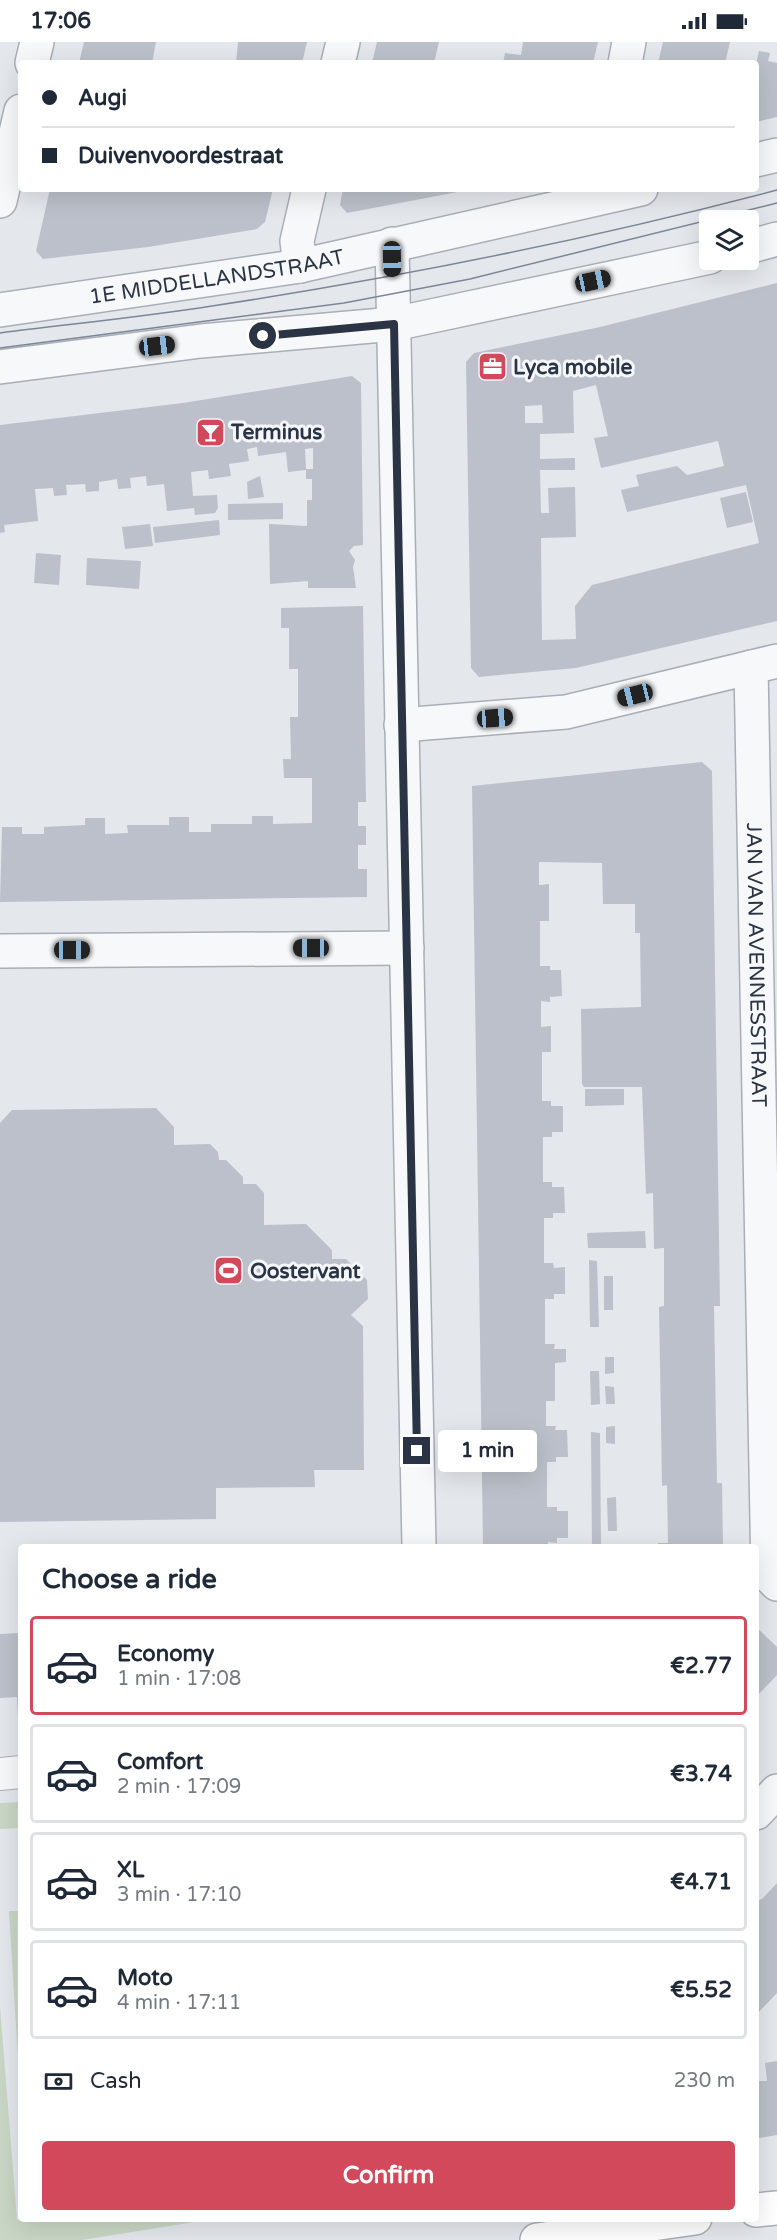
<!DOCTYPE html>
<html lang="en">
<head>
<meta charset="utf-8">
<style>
  body { margin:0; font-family:"Varela Round",sans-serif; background:#f2f2f3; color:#1f2937; height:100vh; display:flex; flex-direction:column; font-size:22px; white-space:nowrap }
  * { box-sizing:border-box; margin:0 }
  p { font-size:20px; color:#747a83 }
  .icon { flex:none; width:33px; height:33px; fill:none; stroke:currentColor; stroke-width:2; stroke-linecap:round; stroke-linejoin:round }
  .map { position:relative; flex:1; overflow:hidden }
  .details { position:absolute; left:18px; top:1502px; width:741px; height:678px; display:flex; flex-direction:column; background:#fff; border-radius:6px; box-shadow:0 6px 24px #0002 }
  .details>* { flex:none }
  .hud { position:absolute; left:18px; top:18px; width:741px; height:132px; border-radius:6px; box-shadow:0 6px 24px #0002; display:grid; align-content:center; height:132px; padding:0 24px; background:#fff }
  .fabs { position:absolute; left:699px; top:168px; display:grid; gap:12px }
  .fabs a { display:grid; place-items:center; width:60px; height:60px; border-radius:6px; background:#fff; box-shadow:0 6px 24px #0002; font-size:30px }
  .end { position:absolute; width:27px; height:27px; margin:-14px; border:8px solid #2b3445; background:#fff; box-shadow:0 0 0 3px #fff }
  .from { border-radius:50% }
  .bubble { position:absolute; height:42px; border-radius:6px; background:#fff; box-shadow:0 6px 24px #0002; font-size:20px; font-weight:700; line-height:42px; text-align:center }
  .car { position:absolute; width:18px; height:36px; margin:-18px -9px; border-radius:8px; box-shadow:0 0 4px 2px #0007; background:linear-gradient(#222 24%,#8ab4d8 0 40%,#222 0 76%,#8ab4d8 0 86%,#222 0) }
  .hud b { display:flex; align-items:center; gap:21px; height:57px; font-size:22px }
  .hud b+b { border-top:2px solid #e0e1e3 }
  .hud i { width:15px; height:15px; background:#1f2937 }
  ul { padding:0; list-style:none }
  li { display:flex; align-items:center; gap:18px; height:99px; margin:0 12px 9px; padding:0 12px; border:3px solid #e0e1e3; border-radius:6px }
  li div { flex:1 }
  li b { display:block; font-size:22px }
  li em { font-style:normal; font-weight:700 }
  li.selected { border-color:#d1495b }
  li>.icon { width:54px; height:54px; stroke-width:1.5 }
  h2 { padding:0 24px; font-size:27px; line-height:72px }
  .pay { display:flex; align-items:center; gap:15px; height:66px; padding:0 24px; font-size:22px }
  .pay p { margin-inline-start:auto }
  .action { display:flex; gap:12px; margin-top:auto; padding:12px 24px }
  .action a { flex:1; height:69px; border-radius:6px; background:#d1495b; color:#fff; font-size:24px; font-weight:700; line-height:69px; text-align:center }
  .status { display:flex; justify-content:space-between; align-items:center; height:42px; padding:0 30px; background:#fff; direction:ltr }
  .status svg { height:16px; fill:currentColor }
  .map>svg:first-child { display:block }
  .green { fill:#c9d6c5 }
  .building { fill:#bbc0ca; fill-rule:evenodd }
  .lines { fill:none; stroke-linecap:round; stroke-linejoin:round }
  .pedestrian-casing { stroke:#a9aeb7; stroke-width:34 }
  .minor-casing { stroke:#a9aeb7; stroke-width:36 }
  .tertiary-casing { stroke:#a9aeb7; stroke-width:36 }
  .secondary-casing { stroke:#a9aeb7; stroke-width:36 }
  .pedestrian { stroke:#f7f8fa; stroke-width:32 }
  .minor { stroke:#f7f8fa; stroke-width:33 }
  .tertiary { stroke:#f7f8fa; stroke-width:33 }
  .secondary { stroke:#fff; stroke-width:33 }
  .tram { stroke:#7d8696; stroke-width:1.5 }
  .route { stroke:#2b3445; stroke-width:8 }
  .labels { text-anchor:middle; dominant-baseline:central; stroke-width:6; stroke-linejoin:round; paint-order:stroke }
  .street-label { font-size:21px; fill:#2b3445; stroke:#f4f6f9 }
  .poi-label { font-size:21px; font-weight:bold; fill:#2b3445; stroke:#f4f6f9; text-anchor:start }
</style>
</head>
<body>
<div class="status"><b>17:06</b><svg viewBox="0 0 49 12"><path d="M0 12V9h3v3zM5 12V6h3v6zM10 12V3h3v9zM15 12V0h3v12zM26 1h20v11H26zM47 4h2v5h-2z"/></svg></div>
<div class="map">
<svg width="777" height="2198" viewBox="0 0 777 2198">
  <rect width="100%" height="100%" fill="#e4e7ec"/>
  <path class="green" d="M21,1760V1786L0,1787V1761Z
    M9,1869H21V2065Z
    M0,1964L17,2178L213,2177L82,2198H0Z"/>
  <path class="building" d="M84,0H156L152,21H79Z
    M238,0H307L302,21H236Z
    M377,0H439L434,21H372Z
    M523,0H598L593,21H503L505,11L521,13Z
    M663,0H730L725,21H658Z
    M759,9L770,11L768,19L777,21V75L756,80V22Z
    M50,147H119L134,150L135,147H273L265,180L257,187L148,205L43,217L36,209Z
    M343,147H468V148L347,171L340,163Z
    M777,241V579L576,626L479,635L471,626L466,320L474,311L600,285ZM596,343L608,394L594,396L601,426L718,399L724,424L687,433L677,424L636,433L639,444L621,448L627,470L746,443L759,501L592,543L575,564L576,597L542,598L541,496L576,495L575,445L548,446L549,471H541L540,428H575V416L540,417V392L574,391L573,349ZM542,363L543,381H525V364Z
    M352,334L361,341L363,503L354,504L349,509L355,518L353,525L356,546H308V539L270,542L269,482L307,484V458H312V437H306V428L288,430L286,410L258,414L257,405L247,407L249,419L229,422L231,434L209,437L208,428L191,430L193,454L217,453L218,466L215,471L195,473L194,466L167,469L164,442L147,444L146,434L130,436L131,446L118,447L117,437L99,440V449L86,450L85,442L66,443L67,453L54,454L53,446L35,447L38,479L4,483L5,490L0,491V383L183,361ZM313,406V427H306L305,407Z
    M260,434L264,455L248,457L247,440Z
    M746,450L753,480L727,486L720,456Z
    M283,461V477L228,478V462Z
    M219,478L220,493L155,501L153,485Z
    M150,482L153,504L125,507L122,485Z
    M36,511L61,513L59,543L34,541Z
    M87,516L141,519L139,547L86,543Z
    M363,564L366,760H358V784H366V803H358V827H367V855L0,860L2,785H22V792H44V785L85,783V776H105V792L128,791L127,783H169V775H189V790H211V782H252V774H273V782L312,781V736H284L283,717H291L290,675H298V627H289V586H281V566Z
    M702,720L712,729L720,1264H714L717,1441H722L723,1504H658V1501H668L667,1443L662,1444L661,1380L659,1265L664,1264V1206L654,1207L653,1151L646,1152L642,1045H584L582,1042L581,967L641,965L640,891H635V862H603L602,821L539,820V843L549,842V879H540V924H550V928H561L562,954L550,955V960L541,959V985L551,984V1010H542V1059H551V1064H563V1090H552V1095H543V1140H552V1145H564L565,1171H553V1176H544V1221H553L554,1226L565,1225V1252H554V1257H545V1302H555L554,1307H566V1320L555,1321V1359H546V1384H556L555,1388H567L568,1415H556V1420H547V1465H557V1469H568V1496H557V1501L548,1500V1504H483L472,744Z
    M585,1047H624V1063L585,1064Z
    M156,1066L174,1085V1103L210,1102L218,1110L219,1118H226L243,1135V1142H256L264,1151V1183L306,1182L332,1208V1217H346L367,1238L368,1257L351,1273L363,1284L364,1428H314L315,1445L216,1446V1477L0,1480V1081L12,1068Z
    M645,1189L646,1206H588L587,1191Z
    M589,1218L597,1219L599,1285H590Z
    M604,1234H613V1268H604Z
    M605,1315H614V1331L605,1332Z
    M590,1329H599L600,1362L591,1363Z
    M605,1344L614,1345L615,1362H606Z
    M615,1384V1402L606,1401V1385Z
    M591,1390L600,1391L601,1504H592Z
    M616,1455L617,1489H608L607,1456Z
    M756,1585L777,1605V1633L756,1655Z
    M21,1591V1677L18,1678L17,1655L0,1656V1592Z
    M777,1841V1951L756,1973V1859L762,1857Z
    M777,2019V2093L759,2096L756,2100V2039H767L765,2021Z"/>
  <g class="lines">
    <defs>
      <path id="pedestrian" d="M0,1732L21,1730"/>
      <g id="minor">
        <path d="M32,21L37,0"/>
        <path d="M338,21L343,0"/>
        <path d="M625,21L629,0"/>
        <path d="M0,159L21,69"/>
        <path d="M392,202L419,1504"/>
        <path d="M300,224L297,199L309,147"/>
        <path id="s1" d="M751,625L768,1533L777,1542"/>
        <path d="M401,683L566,670L777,619"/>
        <path d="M0,909L407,906"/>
        <path d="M756,1771L777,1749"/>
      </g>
      <g id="tertiary">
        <path d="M756,118L777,113"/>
        <path d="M748,205L777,197"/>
        <path id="s2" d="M0,268L300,224L641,147"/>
        <path d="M0,325L201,299L394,282L710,215"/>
      </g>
      <path id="secondary" d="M756,2168L777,2166
        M537,2198L695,2176"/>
    </defs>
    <use href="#pedestrian" class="pedestrian-casing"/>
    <use href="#minor" class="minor-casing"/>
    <use href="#tertiary" class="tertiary-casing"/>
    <use href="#secondary" class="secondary-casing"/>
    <use href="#pedestrian" class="pedestrian"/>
    <use href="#minor" class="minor"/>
    <use href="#tertiary" class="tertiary"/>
    <use href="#secondary" class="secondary"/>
    <path class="tram" d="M0,291C71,282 142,275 212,264C402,235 591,197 777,148
      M0,306L344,261L470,237L777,161"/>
  </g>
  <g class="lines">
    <path class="route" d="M263,294L394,282L417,1409"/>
  </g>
  <defs>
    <symbol id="office-square" viewBox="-11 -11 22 22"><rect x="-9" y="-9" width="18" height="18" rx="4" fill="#d1495b" stroke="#f4f6f9"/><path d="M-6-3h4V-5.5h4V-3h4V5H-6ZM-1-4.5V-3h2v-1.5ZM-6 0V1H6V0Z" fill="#fff"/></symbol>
    <symbol id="bar-square" viewBox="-11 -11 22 22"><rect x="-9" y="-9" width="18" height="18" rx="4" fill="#d1495b" stroke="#f4f6f9"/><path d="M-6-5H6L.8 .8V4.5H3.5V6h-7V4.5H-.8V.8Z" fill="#fff"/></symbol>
    <symbol id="stadium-square" viewBox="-11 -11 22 22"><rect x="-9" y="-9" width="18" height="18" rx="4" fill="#d1495b" stroke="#f4f6f9"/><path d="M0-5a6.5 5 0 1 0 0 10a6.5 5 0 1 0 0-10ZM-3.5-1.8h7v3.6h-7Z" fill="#fff"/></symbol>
  </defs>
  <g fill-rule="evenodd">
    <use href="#office-square" x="476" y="308" width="33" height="33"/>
    <use href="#bar-square" x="194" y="374" width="33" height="33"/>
    <use href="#stadium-square" x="212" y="1212" width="33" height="33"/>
  </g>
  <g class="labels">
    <g class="street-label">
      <text stroke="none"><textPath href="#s2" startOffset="219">1E MIDDELLANDSTRAAT</textPath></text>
      <text stroke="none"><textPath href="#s1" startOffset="298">JAN VAN AVENNESSTRAAT</textPath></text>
    </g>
    <g class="poi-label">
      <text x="513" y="325">Lyca mobile</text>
      <text x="231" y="390">Terminus</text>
      <text x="250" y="1229">Oostervant</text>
    </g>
  </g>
</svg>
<div class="fabs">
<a><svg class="icon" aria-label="layers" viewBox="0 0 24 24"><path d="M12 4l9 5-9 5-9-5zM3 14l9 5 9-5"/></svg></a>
</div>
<i class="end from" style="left:263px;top:294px"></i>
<i class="end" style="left:417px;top:1409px"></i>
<div class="bubble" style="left:438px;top:1388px;width:99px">1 min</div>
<i class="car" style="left:392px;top:217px;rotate:179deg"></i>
<i class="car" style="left:593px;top:239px;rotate:78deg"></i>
<i class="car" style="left:157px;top:304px;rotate:83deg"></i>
<i class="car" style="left:635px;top:653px;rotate:256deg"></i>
<i class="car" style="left:495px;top:676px;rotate:86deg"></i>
<i class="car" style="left:311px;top:906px;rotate:270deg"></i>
<i class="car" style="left:72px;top:908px;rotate:90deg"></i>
<div class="hud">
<b><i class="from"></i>Augi</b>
<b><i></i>Duivenvoordestraat</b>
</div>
<section class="details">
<h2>Choose a ride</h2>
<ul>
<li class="selected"><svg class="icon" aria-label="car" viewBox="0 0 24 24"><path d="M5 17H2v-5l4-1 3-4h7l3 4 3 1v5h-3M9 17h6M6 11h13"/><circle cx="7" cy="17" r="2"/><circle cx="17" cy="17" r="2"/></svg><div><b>Economy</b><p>1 min · 17:08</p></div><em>€2.77</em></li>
<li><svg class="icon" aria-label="car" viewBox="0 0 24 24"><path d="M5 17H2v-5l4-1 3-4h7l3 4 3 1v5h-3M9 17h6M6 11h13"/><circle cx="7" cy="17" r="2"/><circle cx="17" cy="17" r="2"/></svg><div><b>Comfort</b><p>2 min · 17:09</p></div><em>€3.74</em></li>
<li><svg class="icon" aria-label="car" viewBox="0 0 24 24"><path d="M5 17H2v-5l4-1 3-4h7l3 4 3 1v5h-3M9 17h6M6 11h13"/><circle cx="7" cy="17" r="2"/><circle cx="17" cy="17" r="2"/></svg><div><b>XL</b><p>3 min · 17:10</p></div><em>€4.71</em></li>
<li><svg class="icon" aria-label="car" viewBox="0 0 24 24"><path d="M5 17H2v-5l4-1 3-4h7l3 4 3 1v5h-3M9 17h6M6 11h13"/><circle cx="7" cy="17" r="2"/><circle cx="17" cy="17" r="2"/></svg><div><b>Moto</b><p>4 min · 17:11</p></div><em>€5.52</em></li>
</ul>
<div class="pay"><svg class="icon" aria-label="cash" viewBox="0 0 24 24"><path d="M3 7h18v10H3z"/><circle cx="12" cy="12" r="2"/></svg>Cash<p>230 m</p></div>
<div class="action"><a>Confirm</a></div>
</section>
</div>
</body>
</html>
